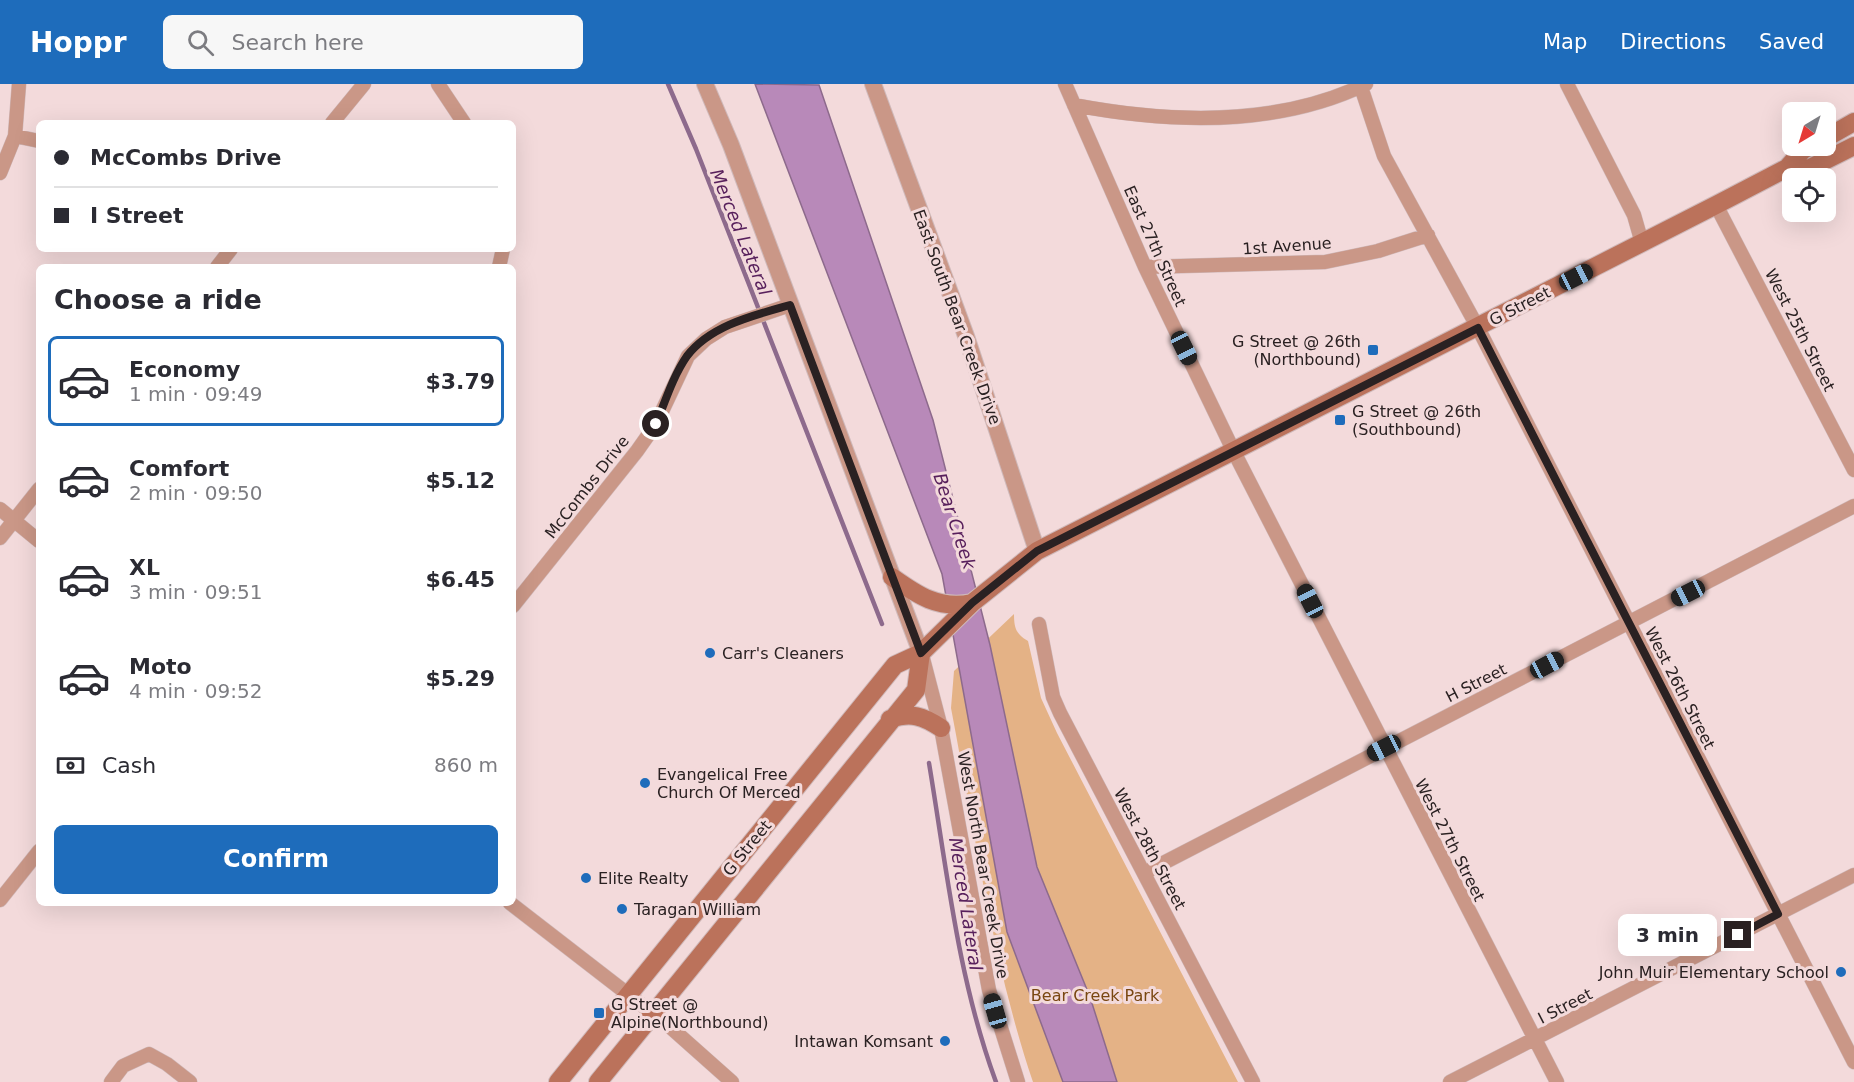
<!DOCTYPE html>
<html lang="en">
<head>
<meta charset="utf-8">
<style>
  body { margin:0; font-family:"DejaVu Sans",sans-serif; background:#f7f7f7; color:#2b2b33; height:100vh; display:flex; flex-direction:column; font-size:22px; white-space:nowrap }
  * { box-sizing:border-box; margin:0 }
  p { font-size:20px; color:#7c7c81 }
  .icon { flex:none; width:33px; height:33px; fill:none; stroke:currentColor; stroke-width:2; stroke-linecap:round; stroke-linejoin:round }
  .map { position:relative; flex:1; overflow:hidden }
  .details { position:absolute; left:36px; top:180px; width:480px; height:642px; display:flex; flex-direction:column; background:#fff; border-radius:9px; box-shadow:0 6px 24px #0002 }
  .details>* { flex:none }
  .guide { position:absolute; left:36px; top:36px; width:480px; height:132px; border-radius:9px; box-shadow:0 6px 24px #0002; display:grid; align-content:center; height:132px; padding:0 18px; background:#fff }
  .needle { width:39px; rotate:218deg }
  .buttons { position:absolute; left:1782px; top:18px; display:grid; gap:12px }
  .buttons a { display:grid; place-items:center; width:54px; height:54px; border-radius:9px; background:#fff; box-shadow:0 6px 24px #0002; font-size:30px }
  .end { position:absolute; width:27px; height:27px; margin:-14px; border:8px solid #2a2122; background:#fff; box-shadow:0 0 0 3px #fff }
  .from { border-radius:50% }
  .bubble { position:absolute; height:42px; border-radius:9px; background:#fff; box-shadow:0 6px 24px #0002; font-size:20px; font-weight:600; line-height:42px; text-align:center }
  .car { position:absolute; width:18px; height:36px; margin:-18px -9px; border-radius:8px; box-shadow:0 0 4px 2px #0007; background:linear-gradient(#222 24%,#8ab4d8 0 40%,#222 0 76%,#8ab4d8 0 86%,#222 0) }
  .guide b { display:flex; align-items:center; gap:21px; height:57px; font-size:22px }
  .guide b+b { border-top:2px solid #e1e1e2 }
  .guide i { width:15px; height:15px; background:#2b2b33 }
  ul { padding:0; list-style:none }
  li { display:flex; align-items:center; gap:18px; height:90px; margin:0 12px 9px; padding:0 6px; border:3px solid transparent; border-radius:9px }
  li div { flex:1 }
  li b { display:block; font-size:22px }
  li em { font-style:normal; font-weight:600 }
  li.selected { border-color:#1e6cbb }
  li>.icon { width:54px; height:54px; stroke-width:1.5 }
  h2 { padding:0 18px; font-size:27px; line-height:72px }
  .pay { display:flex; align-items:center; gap:15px; height:66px; padding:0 18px; font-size:22px }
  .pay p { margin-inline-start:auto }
  .cta { display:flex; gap:12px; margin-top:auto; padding:12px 18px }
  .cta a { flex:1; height:69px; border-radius:9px; background:#1e6cbb; color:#fff; font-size:24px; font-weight:600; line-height:69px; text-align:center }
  header { display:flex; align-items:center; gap:36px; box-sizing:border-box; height:84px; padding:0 30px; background:#1e6cbb; color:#fff }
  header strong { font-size:28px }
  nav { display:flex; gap:33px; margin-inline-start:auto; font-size:21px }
  .search { width:420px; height:54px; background:#f7f7f7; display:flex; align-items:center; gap:15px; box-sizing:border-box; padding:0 21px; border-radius:9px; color:#7c7c81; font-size:22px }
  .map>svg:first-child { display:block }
  .green { fill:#e4b286 }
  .water { fill:#b889b9; stroke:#8d6a8c; stroke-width:1.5 }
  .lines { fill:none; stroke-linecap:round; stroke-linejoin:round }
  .stream { stroke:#8d6a8c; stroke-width:4.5 }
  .minor-casing { stroke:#cfb9ba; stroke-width:15 }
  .tertiary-casing { stroke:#cfb9ba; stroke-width:18 }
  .secondary-casing { stroke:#cfb9ba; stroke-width:20 }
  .minor { stroke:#ca9787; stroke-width:14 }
  .tertiary { stroke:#ca9787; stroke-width:16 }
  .secondary { stroke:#bb725b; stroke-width:18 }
  .route { stroke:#2a2122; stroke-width:8 }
  .poi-dot { fill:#1e6cbb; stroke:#f3dadb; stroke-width:2 }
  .labels { text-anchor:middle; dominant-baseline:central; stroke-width:6; stroke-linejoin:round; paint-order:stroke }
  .street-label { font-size:16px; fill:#2a2122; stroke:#f3dadb }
  .poi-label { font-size:16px; fill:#2a2122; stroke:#f3dadb; text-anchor:start }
  .park-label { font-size:16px; fill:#794711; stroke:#f3dadb }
  .water-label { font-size:18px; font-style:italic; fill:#58205c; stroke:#f3dadb }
</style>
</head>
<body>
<header>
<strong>Hoppr</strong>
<div class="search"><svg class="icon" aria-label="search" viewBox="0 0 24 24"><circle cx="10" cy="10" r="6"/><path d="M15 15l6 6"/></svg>Search here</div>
<nav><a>Map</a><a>Directions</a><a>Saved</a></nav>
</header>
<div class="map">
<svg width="1854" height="998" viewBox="0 0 1854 998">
  <rect width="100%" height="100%" fill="#f3dadb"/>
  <path class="green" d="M1014,530C1014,544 1016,550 1028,557L1041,614L1057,649L1238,998H1033C992,877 975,749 951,624L954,587Z"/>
  <path class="water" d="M755,0L819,1L933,336L990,561L1037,783L1090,913L1117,998H1063L1007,848L942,490Z"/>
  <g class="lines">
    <path class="stream" d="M668,0L696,65L882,540
      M929,679C947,787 958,895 996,998"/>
    <defs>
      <path id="minor" d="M438,0L464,39
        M1065,0L1145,183L1234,368L1557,998
        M1360,0L1384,72L1478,244L1854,978
        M1567,0L1634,131L1642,159
        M1074,21C1169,39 1277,43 1366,0
        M332,39L364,0
        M15,52L39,57
        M0,89L15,52L19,0
        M1716,121L1854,386
        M217,183L231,165
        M499,183L503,165
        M1145,183L1325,178L1378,167L1428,151
        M0,425L39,457
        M0,454L39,405
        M513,522L637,367L656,340L688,272L706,255L725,243L790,221
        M1039,540L1053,613L1060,629L1253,998
        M922,571L941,644L989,906L1018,998
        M1144,789L1854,422
        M0,816L39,767
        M510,819L669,942L732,998
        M111,998L123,982L149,970L167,980L190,998
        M1450,998L1854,791"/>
      <path id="tertiary" d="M705,0L731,61L921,569
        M873,0L966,252L1037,467"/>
      <path id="secondary" d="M1826,54L1854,38
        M1787,84L1806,86L1854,62
        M892,493C917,511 939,526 972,519
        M890,635C911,628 923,632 941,644
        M558,998L895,581L921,569L972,519L1037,467L1716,121L1787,84L1803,66L1811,62
        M598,998L916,606L921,569"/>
    </defs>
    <use href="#minor" class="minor-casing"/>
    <use href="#tertiary" class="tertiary-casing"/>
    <use href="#secondary" class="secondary-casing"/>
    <use href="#minor" class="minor"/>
    <use href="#tertiary" class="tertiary"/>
    <use href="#secondary" class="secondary"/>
  </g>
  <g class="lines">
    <path class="route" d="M656,340C665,318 673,292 687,272C711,241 755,231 790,221L921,569L972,519L1037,467L1478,244L1778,830L1738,851"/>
  </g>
  <g class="poi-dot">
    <rect x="1367" y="260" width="12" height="12" rx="3"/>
    <rect x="1334" y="330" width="12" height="12" rx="3"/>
    <circle cx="710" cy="569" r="6"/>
    <circle cx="645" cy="699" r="6"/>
    <circle cx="586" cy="794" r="6"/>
    <circle cx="622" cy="825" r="6"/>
    <circle cx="1841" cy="888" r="6"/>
    <rect x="593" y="923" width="12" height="12" rx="3"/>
    <circle cx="945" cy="957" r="6"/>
  </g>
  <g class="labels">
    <g class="street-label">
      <text transform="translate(1155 162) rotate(66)">East 27th Street</text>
      <text transform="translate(1287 162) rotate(-4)">1st Avenue</text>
      <text transform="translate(1520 222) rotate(-27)">G Street</text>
      <text transform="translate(957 233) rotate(70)">East South Bear Creek Drive</text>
      <text transform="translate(1800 246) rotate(63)">West 25th Street</text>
      <text transform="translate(587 403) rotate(-52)">McCombs Drive</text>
      <text transform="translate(1476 599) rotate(-27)">H Street</text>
      <text transform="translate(1680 604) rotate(63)">West 26th Street</text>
      <text transform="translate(1450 756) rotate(63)">West 27th Street</text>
      <text transform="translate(747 764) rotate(-51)">G Street</text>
      <text transform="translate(1150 765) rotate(62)">West 28th Street</text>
      <text transform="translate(983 781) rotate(80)">West North Bear Creek Drive</text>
      <text transform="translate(1565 922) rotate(-27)">I Street</text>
    </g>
    <g class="poi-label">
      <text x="1361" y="257" text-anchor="end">G Street @ 26th<tspan x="1361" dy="18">(Northbound)</tspan></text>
      <text x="1352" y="327">G Street @ 26th<tspan x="1352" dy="18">(Southbound)</tspan></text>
      <text x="722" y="569">Carr's Cleaners</text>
      <text x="657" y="690">Evangelical Free<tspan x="657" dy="18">Church Of Merced</tspan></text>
      <text x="598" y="794">Elite Realty</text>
      <text x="634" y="825">Taragan William</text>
      <text x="1829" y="888" text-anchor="end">John Muir Elementary School</text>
      <text x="611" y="920">G Street @<tspan x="611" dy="18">Alpine(Northbound)</tspan></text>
      <text x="933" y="957" text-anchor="end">Intawan Komsant</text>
    </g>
    <g class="park-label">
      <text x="1095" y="911">Bear Creek Park</text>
    </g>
    <g class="water-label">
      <text transform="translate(741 148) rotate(68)">Merced Lateral</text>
      <text transform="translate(955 437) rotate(72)">Bear Creek</text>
      <text transform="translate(966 820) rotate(81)">Merced Lateral</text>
    </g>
  </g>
</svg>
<div class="buttons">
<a><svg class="needle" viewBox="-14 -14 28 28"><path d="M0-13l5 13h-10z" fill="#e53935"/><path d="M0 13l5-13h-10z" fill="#7c7c81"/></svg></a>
<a><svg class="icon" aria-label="locate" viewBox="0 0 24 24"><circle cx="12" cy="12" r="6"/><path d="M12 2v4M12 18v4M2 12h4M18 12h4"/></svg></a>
</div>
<i class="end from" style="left:656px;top:340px"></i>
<i class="end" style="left:1738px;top:851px"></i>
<div class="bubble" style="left:1618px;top:830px;width:99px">3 min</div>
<i class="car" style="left:1576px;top:193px;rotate:63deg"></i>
<i class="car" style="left:1184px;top:264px;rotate:154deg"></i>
<i class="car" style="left:1688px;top:509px;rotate:243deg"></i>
<i class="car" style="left:1310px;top:517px;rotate:333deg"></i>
<i class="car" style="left:1547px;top:581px;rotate:62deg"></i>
<i class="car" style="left:1384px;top:664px;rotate:243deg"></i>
<i class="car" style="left:995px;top:927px;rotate:344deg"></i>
<div class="guide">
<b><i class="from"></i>McCombs Drive</b>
<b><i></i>I Street</b>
</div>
<section class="details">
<h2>Choose a ride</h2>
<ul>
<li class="selected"><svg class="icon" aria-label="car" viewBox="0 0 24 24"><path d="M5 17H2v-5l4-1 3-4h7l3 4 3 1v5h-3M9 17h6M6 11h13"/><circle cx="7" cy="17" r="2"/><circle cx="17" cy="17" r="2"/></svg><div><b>Economy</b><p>1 min · 09:49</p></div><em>$3.79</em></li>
<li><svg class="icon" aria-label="car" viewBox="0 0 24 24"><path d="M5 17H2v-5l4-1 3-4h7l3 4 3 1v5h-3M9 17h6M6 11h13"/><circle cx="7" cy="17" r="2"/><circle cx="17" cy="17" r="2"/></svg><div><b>Comfort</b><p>2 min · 09:50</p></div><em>$5.12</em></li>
<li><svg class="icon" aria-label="car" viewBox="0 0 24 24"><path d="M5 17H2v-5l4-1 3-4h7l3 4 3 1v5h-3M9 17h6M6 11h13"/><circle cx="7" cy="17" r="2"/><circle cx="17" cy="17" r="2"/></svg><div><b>XL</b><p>3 min · 09:51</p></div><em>$6.45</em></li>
<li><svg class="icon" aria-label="car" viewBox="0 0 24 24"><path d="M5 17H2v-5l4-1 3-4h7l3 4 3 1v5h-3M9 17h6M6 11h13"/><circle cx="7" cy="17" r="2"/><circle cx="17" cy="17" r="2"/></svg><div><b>Moto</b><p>4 min · 09:52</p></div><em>$5.29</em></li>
</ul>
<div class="pay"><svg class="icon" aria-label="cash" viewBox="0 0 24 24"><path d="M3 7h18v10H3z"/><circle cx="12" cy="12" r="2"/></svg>Cash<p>860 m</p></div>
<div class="cta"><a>Confirm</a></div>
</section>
</div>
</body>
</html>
